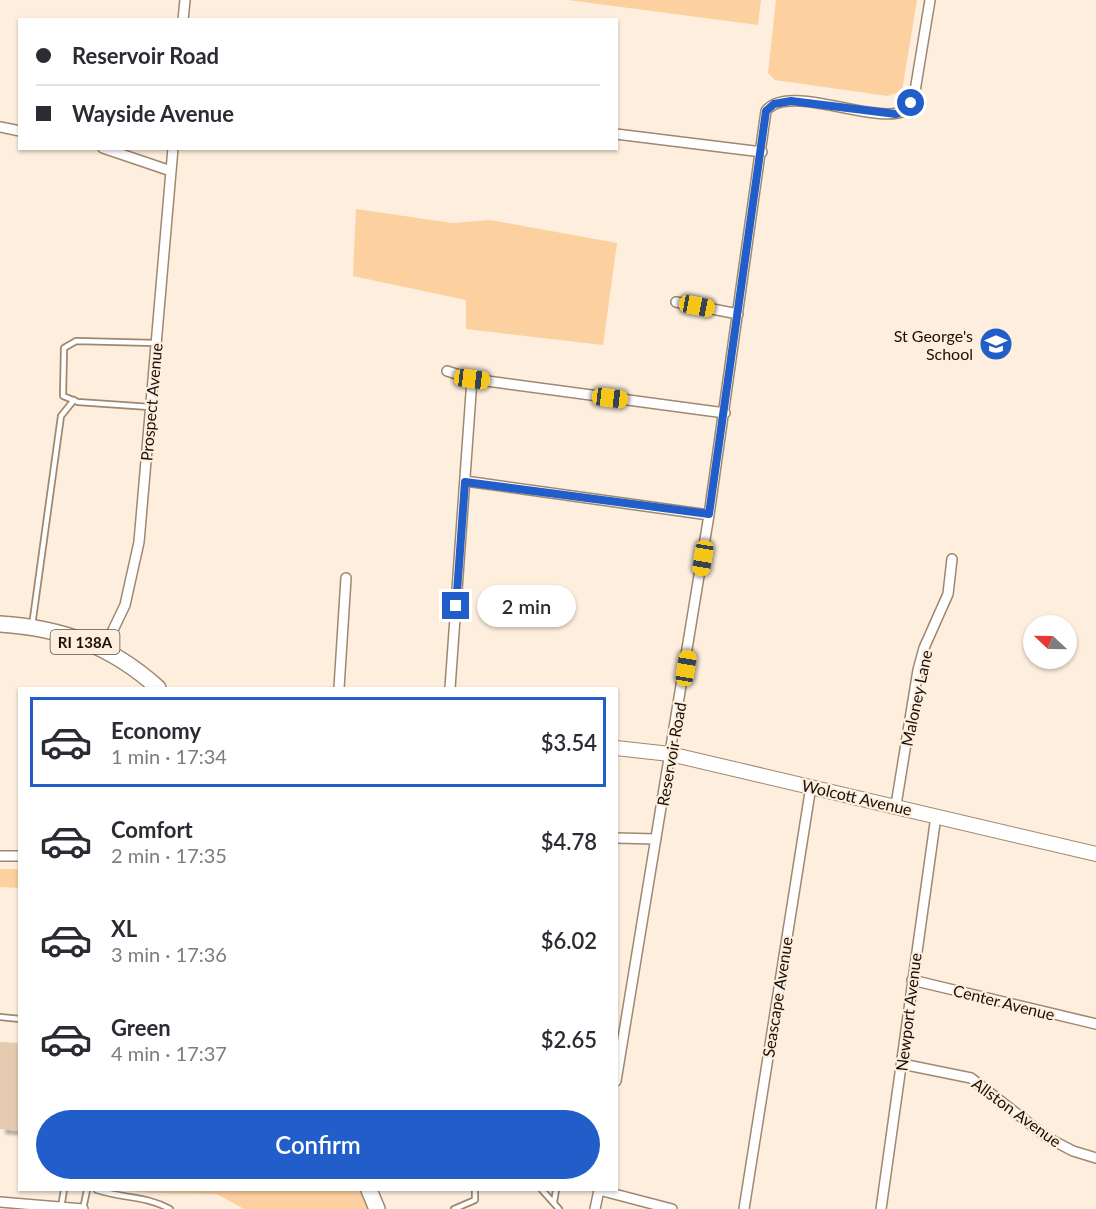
<!DOCTYPE html>
<html lang="en">
<head>
<meta charset="utf-8">
<style>
  body { margin:0; font-family:Lato,sans-serif; background:#f2f2f3; color:#2b2b33; height:100vh; display:flex; flex-direction:column; font-size:22px; white-space:nowrap }
  * { box-sizing:border-box; margin:0 }
  p { font-size:20px; color:#7c7c81 }
  .icon { flex:none; width:33px; height:33px; fill:none; stroke:currentColor; stroke-width:2; stroke-linecap:round; stroke-linejoin:round }
  .map { position:relative; flex:1; overflow:hidden }
  .sheet { position:absolute; left:18px; top:687px; width:600px; height:504px; display:flex; flex-direction:column; background:#fff; border-radius:0px; box-shadow:0 2px 4px #0004 }
  .sheet>* { flex:none }
  .guide { position:absolute; left:18px; top:18px; width:600px; height:132px; border-radius:0px; box-shadow:0 2px 4px #0004; display:grid; align-content:center; height:132px; padding:0 18px; background:#fff }
  .needle { width:39px; rotate:292deg }
  .controls { position:absolute; left:1023px; top:615px; display:grid; gap:12px }
  .controls a { display:grid; place-items:center; width:54px; height:54px; border-radius:50%; background:#fff; box-shadow:0 2px 4px #0004; font-size:30px }
  .end { position:absolute; width:27px; height:27px; margin:-14px; border:8px solid #225eca; background:#fff; box-shadow:0 0 0 3px #fff }
  .from { border-radius:50% }
  .bubble { position:absolute; height:42px; border-radius:21px; background:#fff; box-shadow:0 2px 4px #0004; font-size:20px; font-weight:600; line-height:42px; text-align:center }
  .car { position:absolute; width:18px; height:36px; margin:-18px -9px; border-radius:8px; box-shadow:0 0 4px 2px #0007; background:linear-gradient(#f5c518 24%,#345 0 40%,#f5c518 0 76%,#345 0 86%,#f5c518 0) }
  .guide b { display:flex; align-items:center; gap:21px; height:57px; font-size:22px }
  .guide b+b { border-top:2px solid #e1e1e2 }
  .guide i { width:15px; height:15px; background:#2b2b33 }
  ul { padding:10px 0 0; list-style:none }
  li { display:flex; align-items:center; gap:18px; height:90px; margin:0 12px 9px; padding:0 6px; border:3px solid transparent; border-radius:0px }
  li div { flex:1 }
  li b { display:block; font-size:22px }
  li em { font-style:normal; font-weight:600 }
  li.active { border-color:#225eca }
  li>.icon { width:54px; height:54px; stroke-width:1.5 }
  .primary-button { display:flex; gap:12px; margin-top:auto; padding:12px 18px }
  .primary-button a { flex:1; height:69px; border-radius:36px; background:#225eca; color:#fff; font-size:24px; font-weight:600; line-height:69px; text-align:center }
  .map>svg:first-child { display:block }
  .green { fill:#fcd09f }
  .building { fill:#e4cbaf; filter:url(#shadow) }
  .lines { fill:none; stroke-linecap:round; stroke-linejoin:round }
  .lane-casing { stroke:#a0886e; stroke-width:8 }
  .street-casing { stroke:#a0886e; stroke-width:12 }
  .secondary-casing { stroke:#a0886e; stroke-width:16 }
  .primary-casing { stroke:#a0886e; stroke-width:18 }
  .lane { stroke:#fff; stroke-width:4.5 }
  .street { stroke:#fff; stroke-width:9 }
  .secondary { stroke:#fff; stroke-width:14 }
  .primary { stroke:#fff; stroke-width:15 }
  .route { stroke:#225eca; stroke-width:8 }
  .labels { text-anchor:middle; dominant-baseline:central; stroke-width:4.5; stroke-linejoin:round; paint-order:stroke }
  .shield { fill:#fdeedd; stroke:#5d5347; stroke-width:1.5 }
  .shield-label { font-size:15px; font-weight:bold; fill:#191007 }
  .poi-label { font-size:16px; fill:#191007; stroke:#fdeedd; text-anchor:end }
  .street-label { font-size:16px; fill:#191007; stroke:#fdeedd }
</style>
</head>
<body>
<div class="map">
<svg width="1096" height="1209" viewBox="0 0 1096 1209">
  <defs>
    <filter id="shadow"><feDropShadow dx="5" dy="5" stdDeviation="1.5" flood-color="#0004"/></filter>
  </defs>
  <rect width="100%" height="100%" fill="#fdeedd"/>
  <path class="green" d="M568,0H761L758,25Z
    M776,0H917L902,91L888,96L775,80L768,73Z
    M356,209L452,223L490,220L617,243L603,345L466,329V300L353,276Z
    M0,869H19V888L0,887Z
    M118,1190H361L369,1209H244L217,1194L152,1193Z"/>
  <path class="building" d="M0,1042L20,1043V1131L0,1129Z"/>
  <g class="lines">
    <defs>
      <path id="lane" d="M150,407L78,402L63,396L64,348L76,341L156,343
        M32,626L61,416L74,400
        M0,1017L20,1019
        M97,1190C124,1199 144,1195 170,1209
        M542,1190L559,1209
        M554,1202L556,1190
        M61,1207L64,1190
        M83,1209L87,1190
        M454,1209L475,1200V1190"/>
      <path id="street" d="M183,20L185,0
        M0,127L20,131
        M616,134L762,152
        M103,148L171,171
        M676,302L738,314
        M447,371L472,379L725,413
        M465,481L709,515
        M104,649L125,605L139,542L173,148
        M339,688L346,578
        M450,688L472,379
        M896,805L918,670L924,648L948,594L952,559
        M616,838L656,839
        M0,856H20
        M912,980L1096,1024
        M902,1064L971,1078L1048,1138L1073,1151L1096,1158
        M616,1081L709,515L766,111C787,82 873,125 905,111L915,91L930,0
        M599,1190L672,1209
        M0,1202L83,1209
        M595,1209L599,1190
        M744,1209L811,786
        M881,1209L936,816"/>
      <path id="secondary" d="M616,748L670,754L1096,854"/>
      <path id="primary" d="M0,624C62,628 112,646 158,688
        M369,1190L377,1209"/>
    </defs>
    <use href="#lane" class="lane-casing"/>
    <use href="#street" class="street-casing"/>
    <use href="#secondary" class="secondary-casing"/>
    <use href="#primary" class="primary-casing"/>
    <use href="#lane" class="lane"/>
    <use href="#street" class="street"/>
    <use href="#secondary" class="secondary"/>
    <use href="#primary" class="primary"/>
  </g>
  <g class="lines">
    <path class="route" d="M456,606L465,482L709,514L766,111L774,104L791,101L896,114L905,111L911,103"/>
  </g>
  <defs>
    <symbol id="school-disc" viewBox="-11 -11 22 22"><circle r="9.5" fill="#225eca" stroke="#fdeedd"/><path d="M0-5L7-2L0 1L-7-2ZM-4 1L0 2.5L4 1V4Q0 6-4 4Z" fill="#fff"/></symbol>
  </defs>
  <g fill-rule="evenodd">
    <use href="#school-disc" x="977" y="325" width="38" height="38"/>
  </g>
  <g class="labels">
    <rect class="shield" x="50.5" y="630" width="69" height="24" rx="4.5"/>
    <g class="shield-label">
      <text x="85" y="642">RI 138A</text>
    </g>
    <g class="poi-label">
      <text x="973" y="335">St George's<tspan x="973" dy="18">School</tspan></text>
    </g>
    <g class="street-label">
      <text transform="translate(151 402) rotate(-85)">Prospect Avenue</text>
      <text transform="translate(916 698) rotate(-78)">Maloney Lane</text>
      <text transform="translate(671 754) rotate(-80)">Reservoir Road</text>
      <text transform="translate(857 797) rotate(13)">Wolcott Avenue</text>
      <text transform="translate(777 997) rotate(-81)">Seascape Avenue</text>
      <text transform="translate(1004 1002) rotate(14)">Center Avenue</text>
      <text transform="translate(908 1012) rotate(-83)">Newport Avenue</text>
      <text transform="translate(1017 1112) rotate(36)">Allston Avenue</text>
    </g>
  </g>
</svg>
<div class="controls">
<a><svg class="needle" viewBox="-14 -14 28 28"><path d="M0-13l5 13h-10z" fill="#e53935"/><path d="M0 13l5-13h-10z" fill="#7c7c81"/></svg></a>
</div>
<i class="end from" style="left:911px;top:103px"></i>
<i class="end" style="left:456px;top:606px"></i>
<div class="bubble" style="left:477px;top:585px;width:99px">2 min</div>
<i class="car" style="left:697px;top:306px;rotate:101deg"></i>
<i class="car" style="left:472px;top:379px;rotate:97deg"></i>
<i class="car" style="left:610px;top:398px;rotate:97deg"></i>
<i class="car" style="left:703px;top:558px;rotate:189deg"></i>
<i class="car" style="left:686px;top:668px;rotate:9deg"></i>
<div class="guide">
<b><i class="from"></i>Reservoir Road</b>
<b><i></i>Wayside Avenue</b>
</div>
<section class="sheet">
<ul>
<li class="active"><svg class="icon" aria-label="car" viewBox="0 0 24 24"><path d="M5 17H2v-5l4-1 3-4h7l3 4 3 1v5h-3M9 17h6M6 11h13"/><circle cx="7" cy="17" r="2"/><circle cx="17" cy="17" r="2"/></svg><div><b>Economy</b><p>1 min · 17:34</p></div><em>$3.54</em></li>
<li><svg class="icon" aria-label="car" viewBox="0 0 24 24"><path d="M5 17H2v-5l4-1 3-4h7l3 4 3 1v5h-3M9 17h6M6 11h13"/><circle cx="7" cy="17" r="2"/><circle cx="17" cy="17" r="2"/></svg><div><b>Comfort</b><p>2 min · 17:35</p></div><em>$4.78</em></li>
<li><svg class="icon" aria-label="car" viewBox="0 0 24 24"><path d="M5 17H2v-5l4-1 3-4h7l3 4 3 1v5h-3M9 17h6M6 11h13"/><circle cx="7" cy="17" r="2"/><circle cx="17" cy="17" r="2"/></svg><div><b>XL</b><p>3 min · 17:36</p></div><em>$6.02</em></li>
<li><svg class="icon" aria-label="car" viewBox="0 0 24 24"><path d="M5 17H2v-5l4-1 3-4h7l3 4 3 1v5h-3M9 17h6M6 11h13"/><circle cx="7" cy="17" r="2"/><circle cx="17" cy="17" r="2"/></svg><div><b>Green</b><p>4 min · 17:37</p></div><em>$2.65</em></li>
</ul>
<div class="primary-button"><a>Confirm</a></div>
</section>
</div>
</body>
</html>
